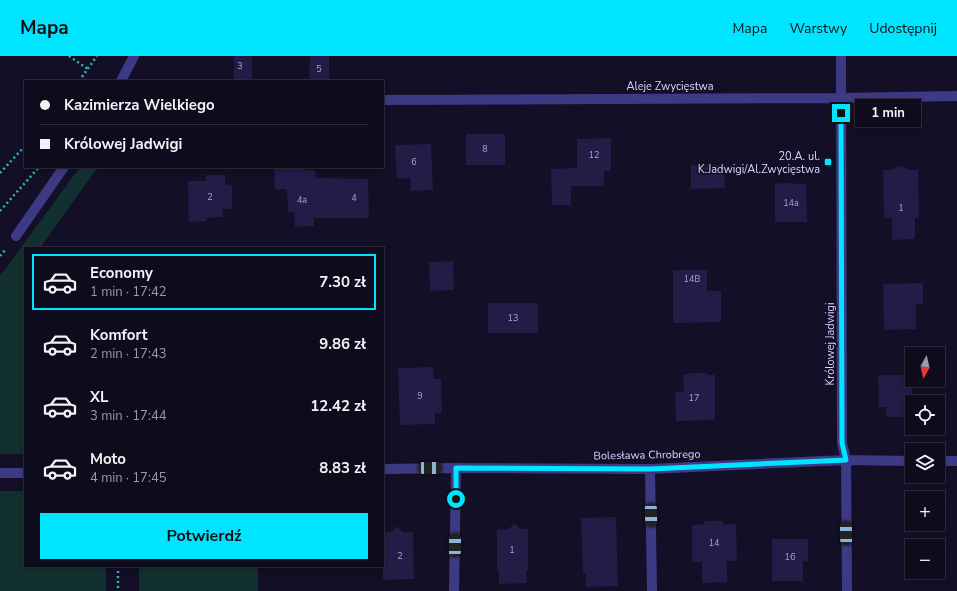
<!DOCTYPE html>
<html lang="pl">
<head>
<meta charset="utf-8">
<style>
  body { margin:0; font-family:"Nunito Sans",sans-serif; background:#1c1929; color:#f1f3f6; height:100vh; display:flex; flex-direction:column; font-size:15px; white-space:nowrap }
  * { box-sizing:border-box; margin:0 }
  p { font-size:13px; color:#9b9ba3 }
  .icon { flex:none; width:22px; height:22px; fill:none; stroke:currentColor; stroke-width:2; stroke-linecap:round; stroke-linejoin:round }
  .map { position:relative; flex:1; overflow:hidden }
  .details { position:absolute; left:24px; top:191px; width:360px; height:320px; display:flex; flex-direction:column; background:#0e0b1c; border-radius:0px; box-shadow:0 2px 6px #0003,0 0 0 1px #2e2b3b }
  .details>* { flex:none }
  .guide { position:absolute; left:24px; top:24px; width:360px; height:88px; border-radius:0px; box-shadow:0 2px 6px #0003,0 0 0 1px #2e2b3b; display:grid; align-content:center; height:88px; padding:0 16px; background:#0e0b1c }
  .needle { width:26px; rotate:188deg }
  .tools { position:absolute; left:905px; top:291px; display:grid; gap:8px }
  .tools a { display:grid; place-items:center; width:40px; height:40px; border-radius:0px; background:#0e0b1c; box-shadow:0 2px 6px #0003,0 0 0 1px #2e2b3b; font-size:20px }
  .end { position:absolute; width:18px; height:18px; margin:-9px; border:5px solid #00e5ff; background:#111; box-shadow:0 0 0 2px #111 }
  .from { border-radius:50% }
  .bubble { position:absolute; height:28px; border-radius:0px; background:#0e0b1c; box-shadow:0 2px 6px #0003,0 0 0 1px #2e2b3b; font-size:13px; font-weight:700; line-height:28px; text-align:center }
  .car { position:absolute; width:12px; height:24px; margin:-12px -6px; border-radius:5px; box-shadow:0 0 3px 1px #0007; background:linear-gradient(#222 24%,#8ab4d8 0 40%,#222 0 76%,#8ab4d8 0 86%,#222 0) }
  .guide b { display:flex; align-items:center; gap:14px; height:38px; font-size:15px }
  .guide b+b { border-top:1px solid #2e2b3b }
  .guide i { width:10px; height:10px; background:#f1f3f6 }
  ul { padding:7px 0 0; list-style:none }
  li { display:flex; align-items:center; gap:12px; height:56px; margin:0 8px 6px; padding:0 8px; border:2px solid transparent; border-radius:0px }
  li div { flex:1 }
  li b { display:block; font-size:15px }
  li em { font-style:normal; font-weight:700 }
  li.selected { border-color:#00e5ff }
  li>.icon { width:36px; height:36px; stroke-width:1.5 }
  .button { display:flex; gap:8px; margin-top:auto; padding:8px 16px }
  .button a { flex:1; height:46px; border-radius:0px; background:#00e5ff; color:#111; font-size:16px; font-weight:700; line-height:46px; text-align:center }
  header { display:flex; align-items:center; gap:24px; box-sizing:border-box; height:56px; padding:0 20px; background:#00e5ff; color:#111 }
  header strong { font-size:19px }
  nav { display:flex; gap:22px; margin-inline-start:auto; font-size:14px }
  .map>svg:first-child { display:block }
  .green { fill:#12302f }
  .building { fill:#241b47 }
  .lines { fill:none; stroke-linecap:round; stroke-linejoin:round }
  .path { stroke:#2fb8b0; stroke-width:2.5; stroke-dasharray:2 3; stroke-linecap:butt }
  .minor { stroke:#3d3a85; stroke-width:10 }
  .route { stroke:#00e5ff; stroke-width:5 }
  .poi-dot { fill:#00e5ff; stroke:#130f26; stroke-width:1.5 }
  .labels { text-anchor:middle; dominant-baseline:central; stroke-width:3.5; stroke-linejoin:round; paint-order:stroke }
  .number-label { font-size:9px; fill:#aca6d1 }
  .street-label { font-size:11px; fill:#d9d4ff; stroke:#130f26 }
  .poi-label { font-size:11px; fill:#d9d4ff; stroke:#130f26; text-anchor:end }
</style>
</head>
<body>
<header>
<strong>Mapa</strong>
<nav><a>Mapa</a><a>Warstwy</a><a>Udostępnij</a></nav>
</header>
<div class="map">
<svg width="957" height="535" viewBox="0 0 957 535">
  <rect width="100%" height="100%" fill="#130f26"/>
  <path class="green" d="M80,111H98L40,192H25V398H0V220Z
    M0,435H25V510H106V535H0Z
    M139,510H258V535H139Z"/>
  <path class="building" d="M234,0H252V25H234Z
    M310,0H329V25H309Z
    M466,78H505V109H466Z
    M611,82V115H604V130H571V149H552L551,113L577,112V83Z
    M431,88L433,134L411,135L410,122L397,123L395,89Z
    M691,109H724L725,132L691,133Z
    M904,110L908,114H918L919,162H915V183L892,184V162H884L883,114H892L897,111Z
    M274,111H305V114L315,115V122L368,123L369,162H314V170L295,171L294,156H288L287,133H275Z
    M206,119H225V128L232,129V153H223V161L206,162V165L189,166L188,125H206Z
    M784,127L806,128L807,166H775V128Z
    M453,205L454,234L430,235L429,206Z
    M673,214H707V235H721V266L673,267Z
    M923,227V249L916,248V273L884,274L883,228Z
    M488,247H538V277H488Z
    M433,311L434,323H441L442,357H435V368L400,369L398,312Z
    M689,317H707V319H715V364L676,365L675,336L684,335L683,319H689Z
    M878,319H904L905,329H912V361H886V351H879Z
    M616,461L618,530L586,531V518H583L581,462Z
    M705,465H723V468H736L737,505H727V526L702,527V506H692V469L704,468Z
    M514,467L520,473H528V514H526L527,527L499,528V514H497V474L509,473Z
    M397,470L403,476H413L414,523L383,524V476H392Z
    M772,483H808V505H803V525H772Z"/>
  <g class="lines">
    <path class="path" d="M69,0L88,13
      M79,25L97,0
      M0,117L25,90
      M0,155L39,111
      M0,200L6,193
      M118,510V535"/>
    <path class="minor" d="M841,0L842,387L846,404L847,535
      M121,25L134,0
      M383,44L841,42L957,40
      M16,180L64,111
      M938,405H957
      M383,413L456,412L650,413L846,404L912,405
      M650,413L652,535
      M0,417H25
      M454,535L456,412"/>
  </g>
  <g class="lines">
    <path class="route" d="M456,443V412L650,413L846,404L842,387L841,57"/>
  </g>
  <rect class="poi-dot" x="824" y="102" width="8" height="8" rx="2"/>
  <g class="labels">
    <g class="number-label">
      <text x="240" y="10">3</text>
      <text x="319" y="13">5</text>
      <text x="485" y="93">8</text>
      <text x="594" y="99">12</text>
      <text x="414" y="106">6</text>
      <text x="210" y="141">2</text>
      <text x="354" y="142">4</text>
      <text x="302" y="144">4a</text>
      <text x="791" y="147">14a</text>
      <text x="901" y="152">1</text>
      <text x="692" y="223">14B</text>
      <text x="513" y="262">13</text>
      <text x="420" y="340">9</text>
      <text x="694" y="342">17</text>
      <text x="714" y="487">14</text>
      <text x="512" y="494">1</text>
      <text x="400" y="500">2</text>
      <text x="790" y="501">16</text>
    </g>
    <g class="street-label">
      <text x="670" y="30">Aleje Zwycięstwa</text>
      <text transform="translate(830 288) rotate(-90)">Królowej Jadwigi</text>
      <text transform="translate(647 399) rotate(-1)">Bolesława Chrobrego</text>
    </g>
    <g class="poi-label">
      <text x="820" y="100">20.A. ul.<tspan x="820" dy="13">K.Jadwigi/Al.Zwycięstwa</tspan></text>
    </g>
  </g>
</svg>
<div class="tools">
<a><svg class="needle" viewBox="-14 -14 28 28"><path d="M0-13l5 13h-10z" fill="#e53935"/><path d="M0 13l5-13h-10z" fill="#9b9ba3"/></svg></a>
<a><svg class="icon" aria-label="locate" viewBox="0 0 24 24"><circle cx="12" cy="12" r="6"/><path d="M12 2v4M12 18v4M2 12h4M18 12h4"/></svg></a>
<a><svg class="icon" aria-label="layers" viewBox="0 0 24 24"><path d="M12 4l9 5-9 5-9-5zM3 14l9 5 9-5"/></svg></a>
<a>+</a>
<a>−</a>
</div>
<i class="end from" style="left:456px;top:443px"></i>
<i class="end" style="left:841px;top:57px"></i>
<div class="bubble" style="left:855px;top:43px;width:66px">1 min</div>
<i class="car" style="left:430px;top:412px;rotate:90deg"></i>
<i class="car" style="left:651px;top:459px;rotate:179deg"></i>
<i class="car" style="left:846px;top:477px;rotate:359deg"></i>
<i class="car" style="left:455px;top:489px;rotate:1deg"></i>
<div class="guide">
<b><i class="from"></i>Kazimierza Wielkiego</b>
<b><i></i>Królowej Jadwigi</b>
</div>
<section class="details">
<ul>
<li class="selected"><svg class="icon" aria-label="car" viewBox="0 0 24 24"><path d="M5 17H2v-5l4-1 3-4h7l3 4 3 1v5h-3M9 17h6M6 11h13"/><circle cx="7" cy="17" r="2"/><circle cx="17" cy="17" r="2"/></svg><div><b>Economy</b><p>1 min · 17:42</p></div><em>7.30 zł</em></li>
<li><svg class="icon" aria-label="car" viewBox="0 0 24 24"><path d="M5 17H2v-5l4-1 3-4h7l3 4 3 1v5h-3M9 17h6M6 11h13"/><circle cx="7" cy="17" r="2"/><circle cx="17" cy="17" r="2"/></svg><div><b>Komfort</b><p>2 min · 17:43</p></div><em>9.86 zł</em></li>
<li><svg class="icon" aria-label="car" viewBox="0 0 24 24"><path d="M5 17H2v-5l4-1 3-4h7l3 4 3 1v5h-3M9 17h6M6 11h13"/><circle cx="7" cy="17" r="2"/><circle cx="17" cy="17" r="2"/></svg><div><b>XL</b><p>3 min · 17:44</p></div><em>12.42 zł</em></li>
<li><svg class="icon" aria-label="car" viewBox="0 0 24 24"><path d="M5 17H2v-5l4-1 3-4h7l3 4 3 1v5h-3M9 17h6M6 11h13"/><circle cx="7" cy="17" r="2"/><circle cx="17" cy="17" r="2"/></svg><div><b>Moto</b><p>4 min · 17:45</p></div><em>8.83 zł</em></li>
</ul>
<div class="button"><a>Potwierdź</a></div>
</section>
</div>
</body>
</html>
